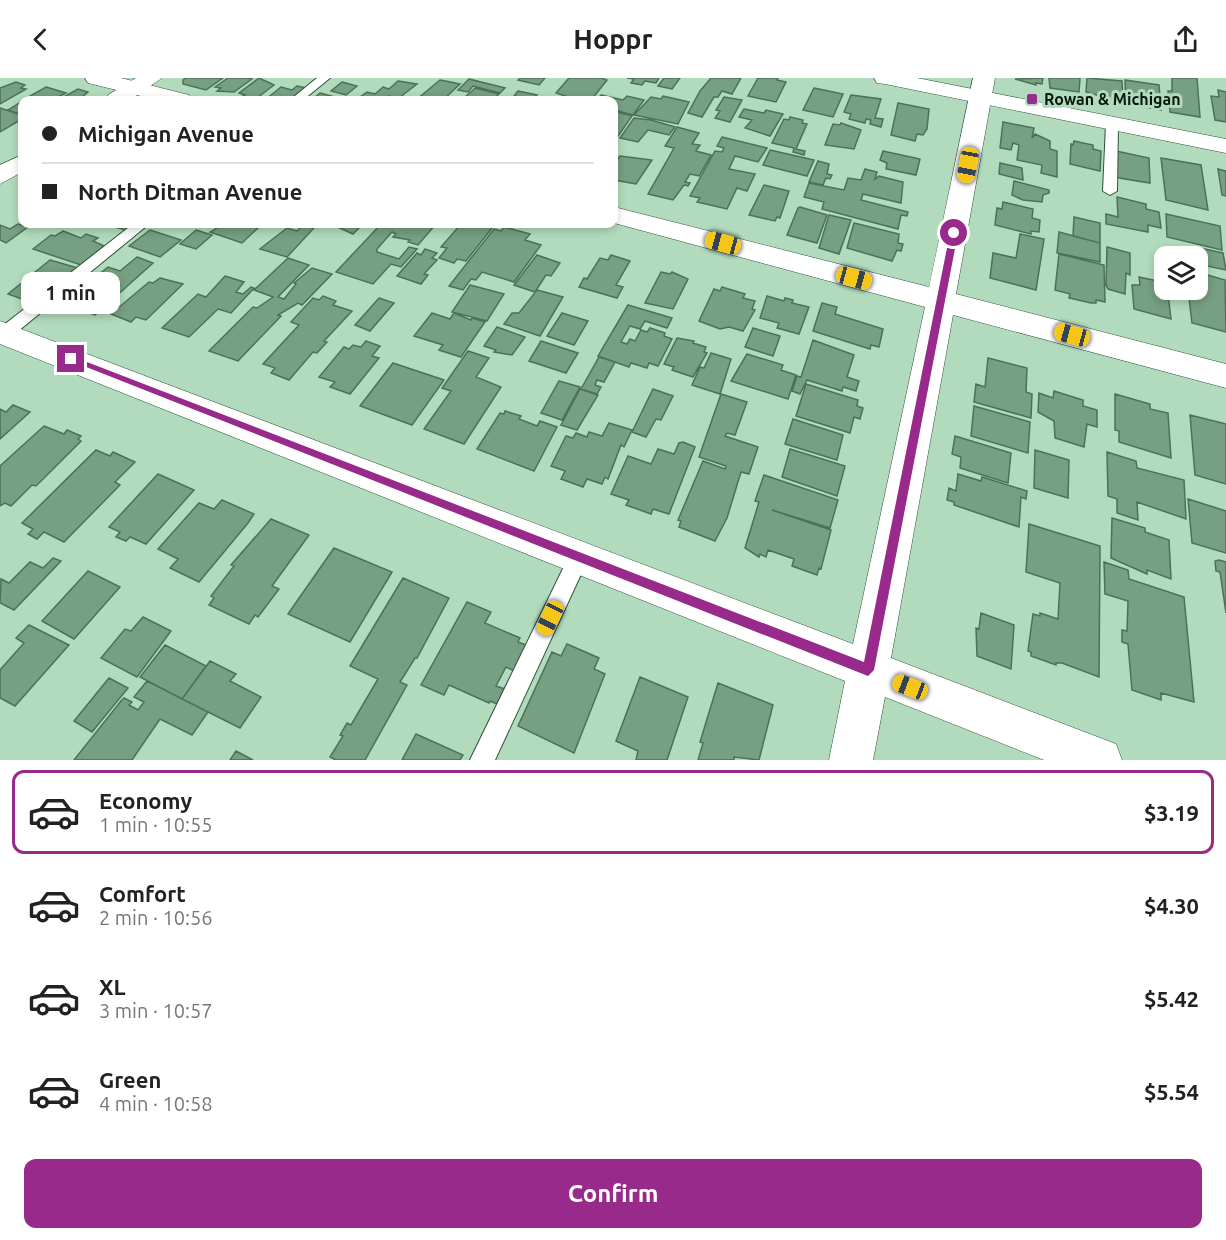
<!DOCTYPE html>
<html lang="en">
<head>
<meta charset="utf-8">
<style>
  body { margin:0; font-family:Ubuntu,sans-serif; background:#f2f2f2; color:#222; height:100vh; display:flex; flex-direction:column; font-size:22px; white-space:nowrap }
  * { box-sizing:border-box; margin:0 }
  p { font-size:20px; color:#767676 }
  .icon { flex:none; width:33px; height:33px; fill:none; stroke:currentColor; stroke-width:2; stroke-linecap:round; stroke-linejoin:round }
  .map { position:relative; height:682px; overflow:hidden }
  .panel { display:flex; flex-direction:column; background:#fff; flex:1 }
  .panel>* { flex:none }
  .top-card { position:absolute; left:18px; top:18px; width:600px; height:132px; border-radius:12px; box-shadow:0 3px 9px #0003; display:grid; align-content:center; height:132px; padding:0 24px; background:#fff }
  .fabs { position:absolute; left:1154px; top:168px; display:grid; gap:12px }
  .fabs a { display:grid; place-items:center; width:54px; height:54px; border-radius:12px; background:#fff; box-shadow:0 3px 9px #0003; font-size:30px }
  .end { position:absolute; width:27px; height:27px; margin:-14px; border:8px solid #982a8b; background:#fff; box-shadow:0 0 0 3px #fff }
  .from { border-radius:50% }
  .bubble { position:absolute; height:42px; border-radius:12px; background:#fff; box-shadow:0 3px 9px #0003; font-size:20px; font-weight:700; line-height:42px; text-align:center }
  .car { position:absolute; width:18px; height:36px; margin:-18px -9px; border-radius:8px; box-shadow:0 0 4px 2px #0007; background:linear-gradient(#f5c518 24%,#345 0 40%,#f5c518 0 76%,#345 0 86%,#f5c518 0) }
  .top-card b { display:flex; align-items:center; gap:21px; height:57px; font-size:22px }
  .top-card b+b { border-top:2px solid #e0e0e0 }
  .top-card i { width:15px; height:15px; background:#222 }
  ul { padding:10px 0 0; list-style:none }
  li { display:flex; align-items:center; gap:18px; height:84px; margin:0 12px 9px; padding:0 12px; border:3px solid transparent; border-radius:12px }
  li div { flex:1 }
  li b { display:block; font-size:22px }
  li em { font-style:normal; font-weight:700 }
  li.on { border-color:#982a8b }
  li>.icon { width:54px; height:54px; stroke-width:1.5 }
  .primary-button { display:flex; gap:12px; margin-top:auto; padding:12px 24px }
  .primary-button a { flex:1; height:69px; border-radius:12px; background:#982a8b; color:#fff; font-size:24px; font-weight:700; line-height:69px; text-align:center }
  header { display:flex; justify-content:space-between; align-items:center; height:78px; padding:0 24px; background:#fff; font-size:27px; font-weight:700 }
  .map>svg:first-child { display:block }
  .building { fill:#779f82; stroke:#4b7257; stroke-width:1.5 }
  .lines { fill:none; stroke-linecap:round; stroke-linejoin:round }
  .lane-casing { stroke:#2d5239; stroke-width:2 }
  .street-casing { stroke:#2d5239; stroke-width:1 }
  .secondary-casing { stroke:#2d5239; stroke-width:1 }
  .lane { fill:#fff; fill-rule:evenodd }
  .street { fill:#fff; fill-rule:evenodd }
  .secondary { fill:#fff; fill-rule:evenodd }
  .route { fill:#982a8b }
  .poi-dot { fill:#982a8b; stroke:#b1dbbc; stroke-width:2 }
  .labels { text-anchor:middle; dominant-baseline:central; stroke-width:6; stroke-linejoin:round; paint-order:stroke }
  .far-poi-label { font-size:16px; font-weight:bold; fill:#08170d; stroke:#b1dbbc; text-anchor:start }
</style>
</head>
<body>
<header><svg class="icon" aria-label="back" viewBox="0 0 24 24"><path d="M15 5l-7 7 7 7"/></svg>Hoppr<svg class="icon" aria-label="share" viewBox="0 0 24 24"><path d="M12 15V3M7 8l5-5 5 5M5 13v7h14v-7"/></svg></header>
<div class="map">
<svg width="1226" height="682" viewBox="0 0 1226 682">
  <rect width="100%" height="100%" fill="#b1dbbc"/>
  <path class="building" d="M186,0H223L206,12L183,6V2Z
    M228,0H247L252,1L234,14L217,13L221,10L215,9Z
    M259,0L274,7L257,20L241,19L245,17L239,15Z
    M520,0H545L539,7L518,2Z
    M569,0H601L607,2L592,21L571,20L556,15Z
    M627,0H659L656,5L645,3L642,7L631,5L634,1Z
    M664,0H680L672,11L658,8Z
    M711,0H741L732,16L722,13L718,19H714L702,39L688,35L700,13Z
    M758,0H778L777,2L786,4L776,24L748,18Z
    M1043,0L1042,6L1036,5V7L1015,1Z
    M1049,0H1080L1079,14L1050,10Z
    M1087,0L1122,3L1123,20L1116,19V23L1086,14Z
    M1172,0H1197L1200,39L1170,34L1168,13H1172Z
    M469,1L505,10L500,15L473,8L468,14L458,12Z
    M440,2L460,6L443,22H416Z
    M1125,2L1159,7L1161,32L1126,25Z
    M398,3L417,6L399,20L388,18L382,22H356L367,14L375,16L383,9L389,11Z
    M16,4L25,7L21,10L26,11L0,26V10Z
    M342,4L357,8L346,17L331,13Z
    M297,8L306,10L290,22H265L281,9L292,12Z
    M46,9L66,15L58,19L62,20L78,11L88,14L78,22H23Z
    M475,10L499,16L493,22H462Z
    M814,10L843,16L833,39L803,32Z
    M1218,12L1226,14V44L1215,42L1211,18L1219,19Z
    M518,13L537,17L532,21L541,22H516L519,19L514,18Z
    M320,15L342,21L312,22Z
    M601,17L623,22L627,18L644,22L633,37L614,32V22H597Z
    M851,17L881,21L875,40L883,41L881,49L870,46L871,42L866,41L865,45L849,41L851,36L844,34Z
    M663,18L689,24L678,46L634,37L651,19L661,21Z
    M724,19L742,22L730,44L715,40L720,33L716,32Z
    M22,23V37L8,32L13,29Z
    M898,25L929,31L927,51L923,57L917,56L915,63L891,57Z
    M0,30L22,37V41L0,54Z
    M744,31L764,35L766,32L783,36L770,58L745,50L752,42L739,39Z
    M614,33L632,38L614,64Z
    M790,39L803,42L802,45L807,46L796,71L805,73L804,77L793,74L794,70L772,65L784,41L789,42Z
    M634,40L651,42L675,49L669,57L648,52L638,64L620,60Z
    M1003,44L1034,50L1032,60L1035,56L1050,63V71L1057,73V99L1041,95L1042,87L1017,82L1019,67L1013,65L1011,72L1000,70Z
    M841,45L861,52L854,71L825,67L833,46L840,47Z
    M677,49L699,55L692,66L700,67L696,73L711,77L699,98L690,96L685,104L690,105L688,108L684,107L673,122L648,116L674,70L665,68Z
    M722,59L767,70L758,84L735,78L729,91L755,96L747,113L737,110L727,131L697,124L700,120L690,118L715,73L722,74L724,70L717,68Z
    M1074,63L1093,67V71L1101,73L1100,93L1070,86L1071,66L1073,67Z
    M770,72L814,82L807,98L763,87Z
    M883,73L920,81L916,97L886,91L887,85L880,82Z
    M1116,73L1149,80L1150,105L1119,100L1117,98Z
    M620,78L652,82L636,106L614,102V87Z
    M1161,80L1201,87L1208,132L1166,122Z
    M818,83L829,86L827,96L832,97L830,101L826,100L823,107L809,104Z
    M1000,85L1022,90L1023,102L999,96Z
    M865,91L877,94L875,101L879,98L903,104L901,125L863,116L861,122L908,134L907,138L901,137L898,151L822,131L824,124L804,119L809,105L844,112L848,100L861,102Z
    M1218,91L1226,93V118L1222,117Z
    M1014,103L1049,112V115L1043,117L1042,124L1023,122L1012,117Z
    M764,107L789,113L780,140L777,139L775,143L749,137Z
    M1117,119L1146,126V131L1159,134L1161,150L1148,147V154L1106,146V136L1118,139Z
    M1003,124L1033,131L1032,140L1040,142L1039,154L1031,153V156L995,147L997,130L1002,131Z
    M800,129L827,137L817,165L787,157L798,130Z
    M1166,136L1220,148L1222,172L1167,159Z
    M829,137L851,142L839,176L819,170Z
    M1074,139L1100,145V165L1073,158Z
    M854,145L899,156L898,165L903,166L901,173L897,172L892,183L847,170Z
    M18,146L28,149L6,165L0,162V147L10,151Z
    M105,146H134L125,152Z
    M224,146H248L259,149L242,165L210,154Z
    M331,146H363L353,156Z
    M381,146H436L418,167L408,164L410,162L393,159L396,156L392,154L377,171V174L399,181L409,169L417,171L401,189L391,186L373,206L336,194Z
    M461,146H491L489,149L492,150L466,183L457,181L454,185L439,180L447,170L441,169Z
    M303,147L314,150L287,179L260,171L287,150L297,153Z
    M504,149L530,156L525,162L541,167L514,204L482,194L476,202L471,201L463,212L449,208L494,151L501,153Z
    M150,152L181,162L160,179L129,168Z
    M196,152L212,157L196,171L180,166Z
    M63,153L81,160L86,156L98,160L93,163L104,168L81,187L33,171L51,157L55,158Z
    M1059,154L1100,165V184L1057,175Z
    M1020,156L1044,161L1036,212L990,200L993,175L1016,180Z
    M1107,169L1130,175V197L1126,195L1125,216L1108,211L1106,207Z
    M1200,170L1223,175L1226,192L1202,187Z
    M425,171L437,175L432,180L437,182L424,196L428,197L421,206L397,198L417,175L421,177Z
    M1059,176L1104,187L1105,224L1096,222V225H1091L1069,220L1070,216L1055,212Z
    M537,177L560,185L551,198L546,197L535,214L514,207Z
    M611,177L630,183L616,207L623,209L617,220L579,209L584,200L587,201L600,180L608,182Z
    M137,179L153,185L95,237L63,225L108,189L120,193Z
    M288,180L309,187L278,219L284,221L296,206L294,205L312,190L332,196L302,227L298,225L278,237L281,238L238,283L209,273L253,229L257,230L273,219L254,212Z
    M50,182L78,190L33,225L8,216Z
    M661,194L670,196L672,194L688,201L673,231L645,225Z
    M1197,194L1225,202L1226,254L1192,245L1188,212H1197Z
    M225,198L244,204L236,214L243,216L251,209L254,210L231,235L218,231L189,259L162,250L198,216L206,219Z
    M1139,199L1163,204L1164,215L1168,216L1171,241L1134,231L1132,207H1140Z
    M160,200L183,206L146,242L136,239L131,244L111,236L149,204L153,205Z
    M470,207L504,216L487,243L452,234Z
    M722,209L745,216L743,220L755,223L752,231L755,232L743,253L729,249L720,251L699,243L714,211L720,213Z
    M537,212L563,219L540,258L504,246L512,235H519Z
    M323,218L336,223L333,227L352,233L324,263L327,264L317,275L313,274L289,302L271,295L275,290L263,286L299,247L291,244L313,220L319,222Z
    M767,218L784,223L785,220L793,222L792,225L809,229L799,256L777,250L779,245L760,240Z
    M379,220L394,225L370,253L355,247Z
    M822,225L837,229L835,236L883,251L879,269L871,267L870,271L813,253Z
    M628,227L672,240L667,250L645,243L640,251L630,248L621,264L627,266L630,261L635,263L641,252L647,254L650,250L665,255L664,258L672,261L658,288L649,285L647,290L631,285L629,289L598,278Z
    M432,235L450,241L454,235L471,242L472,240L485,244L461,279L439,272L443,267L414,258Z
    M562,235L588,243L574,267L547,258Z
    M497,249L525,259L512,277L494,274L496,272L484,268Z
    M753,250L780,258L773,278L745,269Z
    M677,260L694,263L693,265L706,269L704,274L707,275L693,299L672,292L674,289L664,286Z
    M813,262L854,277L847,299L859,303L856,313L843,309L842,313L807,302L800,316L792,313L797,298L801,299Z
    M366,263L380,268L372,278L379,280L350,316L330,309L335,304L319,299L344,269L349,271L353,267L361,269Z
    M541,263L578,275L566,295L529,283Z
    M468,273L489,280L476,299L501,309L464,366L424,351L451,313L442,310Z
    M711,275L731,281L720,316L692,307L700,289L704,290Z
    M747,276L783,287L781,292L796,297L788,321L731,303Z
    M599,279L615,284L604,304L597,302L595,307L601,309L597,316L581,311Z
    M988,280L1027,290L1026,314L1032,316L1031,340L974,324L976,306L985,309Z
    M393,285L444,302L412,347L360,328Z
    M559,303L580,309L562,342L541,335Z
    M806,306L858,322L857,328L863,330L860,341L854,339L850,355L796,338Z
    M580,311L598,317L577,352L561,347Z
    M653,311L673,318L661,342L656,341L646,359L632,354Z
    M1054,313L1083,322V328L1097,332V349L1087,346L1084,369L1055,360L1054,343L1038,334L1039,315L1053,320Z
    M721,316L747,324L735,357L727,355L725,358L758,369L749,396L741,394L727,440L715,463L679,449L681,443L678,442L703,383L725,391L726,388L699,379Z
    M1115,316L1150,326V331L1168,335L1171,380L1119,364V353L1115,352Z
    M13,327L30,334L0,361V331L6,334Z
    M974,328L1030,344L1028,375L971,358Z
    M505,333L521,338L519,341L537,348L540,343L557,349L534,393L477,371L500,335L504,336Z
    M1190,337L1226,346V406L1195,397Z
    M793,341L843,357L837,382L785,366Z
    M609,345L632,352L624,369L621,367L608,401L605,399L602,406L587,401L583,409L561,401L565,393L551,388L566,358L573,360L576,355L587,359L589,354L602,358Z
    M44,348L64,356L67,352L81,358L78,361L81,363L36,408L32,407L11,428L5,425L0,428V388Z
    M955,358L1011,375L1008,405L960,390L961,379L952,376Z
    M683,364L695,369L669,436L653,431L651,436L626,427L629,422L611,416L628,378L651,386L658,371L674,376L679,365Z
    M790,371L845,388L837,418L782,399Z
    M96,372L110,378L113,374L135,384L115,404L120,407L64,464L44,454L37,461L28,456L33,451L22,445Z
    M1035,372L1069,382L1068,420L1034,410Z
    M1107,374L1136,383L1137,390L1184,402L1186,441L1137,424L1138,442L1117,435V421L1108,418Z
    M158,396L194,412L146,466L130,459L126,463L116,459L120,454L109,449Z
    M958,396L981,403L982,399L1027,413L1026,421L1021,419L1019,449L954,427V424L947,422L949,410L956,413Z
    M764,397L838,422L830,450L772,432L831,452L821,491L819,490L817,497L792,488L794,481L768,472L766,479L760,476L759,479L745,470L759,424L755,423Z
    M1188,421L1226,433V475L1192,465Z
    M222,422L254,436L248,445L199,504L170,490L178,481L158,471L199,425L214,431Z
    M1112,440L1145,450V454L1169,462L1171,501L1147,492V496L1111,480Z
    M271,441L309,457L272,508L279,511L258,539L255,537L249,546L209,527L214,520L211,518L234,488L231,487Z
    M1029,446L1100,468L1099,599L1062,585H1056V587L1031,578V574L1028,573L1033,536L1040,538V535L1058,541L1060,505L1026,494Z
    M334,470L392,494L350,564L288,536Z
    M53,480L61,483L14,532L0,525L1,501L9,505L30,484L43,490Z
    M1219,482L1226,484V535L1220,494L1216,493L1215,483Z
    M1104,484L1128,492L1129,501L1184,519L1194,624L1161,615V622L1132,612L1128,566L1122,564V552L1127,553L1128,523L1105,516Z
    M88,493L120,509L74,561L42,543Z
    M403,500L449,520L417,580H415L400,604L407,607L365,682H336L330,679L343,658L340,657L347,645L351,647L378,601L350,588Z
    M467,524L491,534L485,545L520,560L518,564L526,567L514,593L506,589L496,608L505,611L497,626L490,623L489,625L449,607L444,617L421,607Z
    M981,535L1014,547L1011,591L977,578L976,550L979,551Z
    M143,539L171,553L137,599L101,580L125,551L131,553Z
    M29,547L69,567L15,628L0,620V592L24,565L16,560Z
    M567,566L599,580L594,591L605,596L574,675L518,648L552,574L561,578Z
    M165,567L206,588L182,621L140,599Z
    M210,583L236,596L230,603L261,619L240,650L182,621Z
    M640,599L688,619L667,682H636L638,673L616,663Z
    M109,600L128,610L92,654L74,643Z
    M147,603L208,634L192,657L160,641L132,682H74L121,623L124,620L132,624L129,627L138,632L144,624L134,619Z
    M718,605L773,627L759,682L734,679V682H698L703,665L700,664Z
    M416,656L463,677L460,682H402Z
    M236,673L253,682H230Z"/>
  <g class="lines">
    <defs>
      <path id="lane" d="M317,0H330L303,22H290Z
        M1112,42L1118,46L1117,113L1110,117L1103,113L1106,46Z
        M133,146H149L6,263L0,265V250Z
        M579,469L586,472L589,479L495,682H470L572,472Z"/>
      <path id="street" d="M85,0H121L189,17L192,22H157L88,5Z
        M973,0H995L956,216L1226,286V310L953,237L891,580L1116,666L1122,682H1044L885,619L873,682H829L845,603L0,266V243L853,566L925,229L614,145V129L929,209Z"/>
      <path id="secondary" d="M136,0H162L130,22H105L108,17Z
        M874,0H917L1226,61V75L885,6L877,5Z
        M22,77V94L0,106V87Z"/>
    </defs>
    <use href="#lane" class="lane-casing"/>
    <use href="#street" class="street-casing"/>
    <use href="#secondary" class="secondary-casing"/>
    <use href="#lane" class="lane"/>
    <use href="#street" class="street"/>
    <use href="#secondary" class="secondary"/>
  </g>
  <path class="route" d="M954,152L958,155L874,592L868,598L66,281L74,279L864,584L950,155Z"/>
  <rect class="poi-dot" x="1026" y="15" width="12" height="12" rx="3"/>
  <g class="labels">
    <g class="far-poi-label">
      <text x="1044" y="21">Rowan &amp; Michigan</text>
    </g>
  </g>
</svg>
<div class="fabs">
<a><svg class="icon" aria-label="layers" viewBox="0 0 24 24"><path d="M12 4l9 5-9 5-9-5zM3 14l9 5 9-5"/></svg></a>
</div>
<i class="end from" style="left:954px;top:155px"></i>
<i class="end" style="left:71px;top:281px"></i>
<div class="bubble" style="left:21px;top:194px;width:99px">1 min</div>
<i class="car" style="left:968px;top:87px;rotate:191deg"></i>
<i class="car" style="left:723px;top:165px;rotate:285deg"></i>
<i class="car" style="left:854px;top:200px;rotate:105deg"></i>
<i class="car" style="left:1072px;top:257px;rotate:285deg"></i>
<i class="car" style="left:550px;top:540px;rotate:206deg"></i>
<i class="car" style="left:910px;top:609px;rotate:291deg"></i>
<div class="top-card">
<b><i class="from"></i>Michigan Avenue</b>
<b><i></i>North Ditman Avenue</b>
</div>
</div>
<section class="panel">
<ul>
<li class="on"><svg class="icon" aria-label="car" viewBox="0 0 24 24"><path d="M5 17H2v-5l4-1 3-4h7l3 4 3 1v5h-3M9 17h6M6 11h13"/><circle cx="7" cy="17" r="2"/><circle cx="17" cy="17" r="2"/></svg><div><b>Economy</b><p>1 min · 10:55</p></div><em>$3.19</em></li>
<li><svg class="icon" aria-label="car" viewBox="0 0 24 24"><path d="M5 17H2v-5l4-1 3-4h7l3 4 3 1v5h-3M9 17h6M6 11h13"/><circle cx="7" cy="17" r="2"/><circle cx="17" cy="17" r="2"/></svg><div><b>Comfort</b><p>2 min · 10:56</p></div><em>$4.30</em></li>
<li><svg class="icon" aria-label="car" viewBox="0 0 24 24"><path d="M5 17H2v-5l4-1 3-4h7l3 4 3 1v5h-3M9 17h6M6 11h13"/><circle cx="7" cy="17" r="2"/><circle cx="17" cy="17" r="2"/></svg><div><b>XL</b><p>3 min · 10:57</p></div><em>$5.42</em></li>
<li><svg class="icon" aria-label="car" viewBox="0 0 24 24"><path d="M5 17H2v-5l4-1 3-4h7l3 4 3 1v5h-3M9 17h6M6 11h13"/><circle cx="7" cy="17" r="2"/><circle cx="17" cy="17" r="2"/></svg><div><b>Green</b><p>4 min · 10:58</p></div><em>$5.54</em></li>
</ul>
<div class="primary-button"><a>Confirm</a></div>
</section>
</body>
</html>
